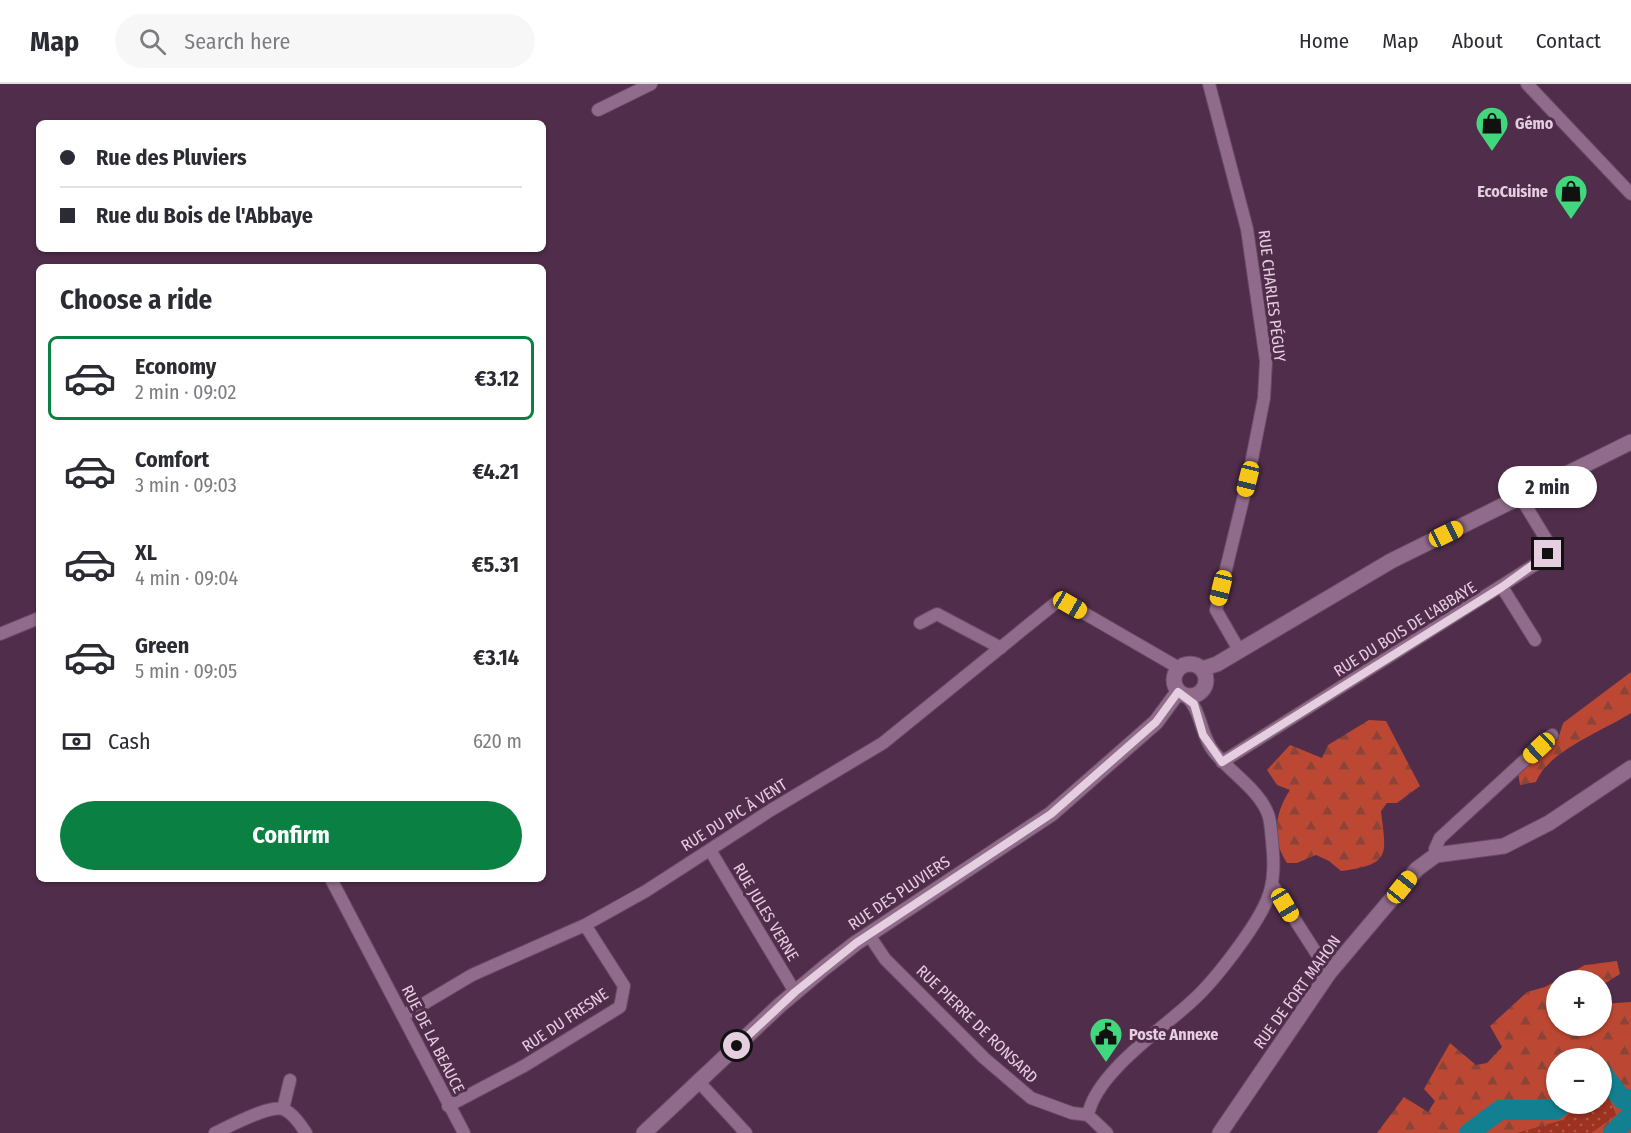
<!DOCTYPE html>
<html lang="en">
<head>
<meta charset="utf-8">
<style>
  body { margin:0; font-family:"Fira Sans Condensed",sans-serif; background:#f7f7f7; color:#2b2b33; height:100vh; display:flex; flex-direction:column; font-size:22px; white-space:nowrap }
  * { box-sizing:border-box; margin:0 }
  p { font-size:20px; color:#7c7c81 }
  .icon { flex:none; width:33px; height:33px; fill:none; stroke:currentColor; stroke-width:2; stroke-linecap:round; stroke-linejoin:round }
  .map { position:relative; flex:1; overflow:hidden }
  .sheet { position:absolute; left:36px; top:180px; width:510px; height:618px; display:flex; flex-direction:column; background:#fff; border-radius:9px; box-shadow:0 2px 4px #0004 }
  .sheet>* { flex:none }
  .guide { position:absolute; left:36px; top:36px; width:510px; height:132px; border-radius:9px; box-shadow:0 2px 4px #0004; display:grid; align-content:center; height:132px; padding:0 24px; background:#fff }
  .fabs { position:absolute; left:1546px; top:886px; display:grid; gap:12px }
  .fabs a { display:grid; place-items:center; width:66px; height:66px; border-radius:50%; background:#fff; box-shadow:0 2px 4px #0004; font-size:30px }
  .end { position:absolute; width:27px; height:27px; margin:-14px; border:8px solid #e4cedf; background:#111; box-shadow:0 0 0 3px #111 }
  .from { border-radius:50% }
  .bubble { position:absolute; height:42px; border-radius:21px; background:#fff; box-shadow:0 2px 4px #0004; font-size:20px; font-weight:700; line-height:42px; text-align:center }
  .car { position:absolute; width:18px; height:36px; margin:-18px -9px; border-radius:8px; box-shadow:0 0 4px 2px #0007; background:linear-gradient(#f5c518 24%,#345 0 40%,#f5c518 0 76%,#345 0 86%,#f5c518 0) }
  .guide b { display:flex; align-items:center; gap:21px; height:57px; font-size:22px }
  .guide b+b { border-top:2px solid #e1e1e2 }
  .guide i { width:15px; height:15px; background:#2b2b33 }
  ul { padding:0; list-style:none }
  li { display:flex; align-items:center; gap:18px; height:84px; margin:0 12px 9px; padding:0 12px; border:3px solid transparent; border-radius:9px }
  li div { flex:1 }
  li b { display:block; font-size:22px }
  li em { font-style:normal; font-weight:700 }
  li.active { border-color:#0b8043 }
  li>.icon { width:54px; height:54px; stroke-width:1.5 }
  h2 { padding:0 24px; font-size:27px; line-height:72px }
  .pay { display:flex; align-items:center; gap:15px; height:66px; padding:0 24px; font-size:22px }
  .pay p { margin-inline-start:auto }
  .primary-button { display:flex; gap:12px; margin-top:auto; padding:12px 24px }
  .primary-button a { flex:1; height:69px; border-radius:36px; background:#0b8043; color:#fff; font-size:24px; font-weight:700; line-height:69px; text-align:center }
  header { display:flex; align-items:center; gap:36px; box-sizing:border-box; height:84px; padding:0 30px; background:#fff; border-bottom:2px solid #e1e1e2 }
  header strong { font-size:28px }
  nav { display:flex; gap:33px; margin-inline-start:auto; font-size:21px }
  .search { width:420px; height:54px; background:#f7f7f7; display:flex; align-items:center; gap:15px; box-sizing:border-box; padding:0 21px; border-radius:33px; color:#7c7c81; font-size:22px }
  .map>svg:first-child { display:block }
  .grass { fill:url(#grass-dots) }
  .forest { fill:url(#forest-firs) }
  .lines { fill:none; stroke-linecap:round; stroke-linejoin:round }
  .river { stroke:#138092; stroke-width:20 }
  .minor-casing { stroke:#694c64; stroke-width:14 }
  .tertiary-casing { stroke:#694c64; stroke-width:17 }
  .minor { stroke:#916b8b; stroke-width:12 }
  .tertiary { stroke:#916b8b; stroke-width:15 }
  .route { stroke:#e4cedf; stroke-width:8 }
  .labels { text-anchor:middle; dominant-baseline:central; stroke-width:6; stroke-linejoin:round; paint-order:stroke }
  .poi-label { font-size:16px; font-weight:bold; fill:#e4cedf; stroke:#502d4b; text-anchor:start }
  .street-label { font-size:16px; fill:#e4cedf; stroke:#502d4b }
</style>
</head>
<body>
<header>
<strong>Map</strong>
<div class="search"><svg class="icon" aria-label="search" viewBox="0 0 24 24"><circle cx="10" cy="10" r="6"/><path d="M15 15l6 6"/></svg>Search here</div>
<nav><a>Home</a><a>Map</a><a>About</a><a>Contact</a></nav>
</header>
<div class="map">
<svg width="1631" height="1049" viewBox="0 0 1631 1049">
  <defs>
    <pattern id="grass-dots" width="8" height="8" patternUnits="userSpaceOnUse" patternTransform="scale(1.5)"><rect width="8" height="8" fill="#9d3220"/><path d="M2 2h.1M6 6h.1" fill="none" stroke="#af584b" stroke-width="1.8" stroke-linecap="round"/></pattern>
    <pattern id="forest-firs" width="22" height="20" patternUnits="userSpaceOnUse" patternTransform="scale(1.5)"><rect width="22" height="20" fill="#bc4833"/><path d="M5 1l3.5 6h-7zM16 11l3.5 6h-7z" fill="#8c4439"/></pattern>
  </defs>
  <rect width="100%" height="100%" fill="#502d4b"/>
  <path class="grass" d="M1602,996L1616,1031L1591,1049H1517L1563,1036L1578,1020H1602Z"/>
  <path class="forest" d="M1631,588V629C1603,647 1548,667 1536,698L1520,701L1518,688L1558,655L1563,639Z
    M1369,636L1386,637L1420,702L1397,719H1387L1381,727C1386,771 1392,780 1341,787L1329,777L1316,771L1297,779H1287C1271,756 1275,728 1290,706L1277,701L1267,686L1290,661L1322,674L1328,661Z
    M1617,877L1620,890L1602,901V897H1557V942H1602V920L1631,918V1049H1591L1616,1031L1602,996V975H1557V1020H1578L1563,1036L1517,1049H1377L1404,1013L1428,1028L1435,1017L1424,1005L1450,959L1476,981L1487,979L1502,963L1490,942L1527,908L1545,903L1585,881Z"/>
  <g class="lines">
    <path class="river" d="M1602,989L1622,1015H1631
      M1469,1049L1500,1026H1556L1562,1020
      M1613,1049L1631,1031"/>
    <defs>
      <path id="minor" d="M1209,0L1247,145L1266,277L1264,314L1248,395L1216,526L1239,566
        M1527,0L1631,110
        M598,26L651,0
        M1502,503L1535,556
        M920,539L937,530L1001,564
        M0,550L39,534
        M1222,678L1544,475L1549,460L1521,414
        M710,766L795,908
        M1436,771L1435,765L1440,754L1552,651
        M331,795L464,1049
        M1272,800L1329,889
        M869,851L885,875L984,974L1031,1014L1072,1029L1088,1031L1107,1049
        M403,932L472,891L585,841L646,807L771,726L883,659L1058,517L1070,521L1179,584
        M698,997L746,1049
        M448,1022L524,982L620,923L624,902L585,841
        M283,1025L290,996
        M1088,1031C1096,989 1161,946 1191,918C1214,898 1256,843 1267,816C1275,797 1274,776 1272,757C1271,749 1271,738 1268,730C1259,706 1230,688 1214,668C1200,651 1202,627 1186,612
        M215,1049C230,1042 268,1021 283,1025C293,1029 301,1041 306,1049"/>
      <path id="tertiary" d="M1174 596a16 16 0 1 1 32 0a16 16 0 1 1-32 0Z
        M1202,585L1217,580L1391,477L1631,358
        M644,1049L780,921L824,884L856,859L1051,730L1156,638L1178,608
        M1220,1049L1329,889L1417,785L1436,771L1504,762L1549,739L1631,684"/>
    </defs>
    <use href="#minor" class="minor-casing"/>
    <use href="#tertiary" class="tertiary-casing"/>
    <use href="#minor" class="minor"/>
    <use href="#tertiary" class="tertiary"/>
  </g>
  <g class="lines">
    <path class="route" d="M737,962L795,908L856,859L1051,730L1156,638L1178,608L1194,620L1203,651L1222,678L1502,503L1548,470"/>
  </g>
  <defs>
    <symbol id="shop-pin" viewBox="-11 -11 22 30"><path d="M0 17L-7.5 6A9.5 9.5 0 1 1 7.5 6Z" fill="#41d77c" stroke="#502d4b"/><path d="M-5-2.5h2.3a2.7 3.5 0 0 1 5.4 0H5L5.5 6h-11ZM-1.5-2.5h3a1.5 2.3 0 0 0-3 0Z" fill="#111"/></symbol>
    <symbol id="civic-pin" viewBox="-11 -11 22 30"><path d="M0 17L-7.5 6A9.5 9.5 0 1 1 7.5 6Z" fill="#41d77c" stroke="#502d4b"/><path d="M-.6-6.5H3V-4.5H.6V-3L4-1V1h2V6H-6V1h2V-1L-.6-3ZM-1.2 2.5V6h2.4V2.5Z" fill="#111"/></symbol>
  </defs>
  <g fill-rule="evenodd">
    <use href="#shop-pin" x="1473" y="20" width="38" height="52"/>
    <use href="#shop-pin" x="1552" y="88" width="38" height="52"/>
    <use href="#civic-pin" x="1087" y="931" width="38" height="52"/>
  </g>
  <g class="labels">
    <g class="poi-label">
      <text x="1515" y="39">Gémo</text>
      <text x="1548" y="107" text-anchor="end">EcoCuisine</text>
      <text x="1129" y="950">Poste Annexe</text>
    </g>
    <g class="street-label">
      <text transform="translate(1272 212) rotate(83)">RUE CHARLES PÉGUY</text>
      <text transform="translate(1405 545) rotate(-32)">RUE DU BOIS DE L'ABBAYE</text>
      <text transform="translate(734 731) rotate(-32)">RUE DU PIC À VENT</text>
      <text transform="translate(899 809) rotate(-34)">RUE DES PLUVIERS</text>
      <text transform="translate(766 828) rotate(59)">RUE JULES VERNE</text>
      <text transform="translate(1297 908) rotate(-54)">RUE DE FORT MAHON</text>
      <text transform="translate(565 936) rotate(-34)">RUE DU FRESNE</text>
      <text transform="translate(977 940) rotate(44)">RUE PIERRE DE RONSARD</text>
      <text transform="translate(433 955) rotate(63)">RUE DE LA BEAUCE</text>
    </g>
  </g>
</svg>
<div class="fabs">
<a>+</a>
<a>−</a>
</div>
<i class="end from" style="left:737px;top:962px"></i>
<i class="end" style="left:1548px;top:470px"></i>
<div class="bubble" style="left:1498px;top:382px;width:99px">2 min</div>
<i class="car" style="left:1248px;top:395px;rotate:194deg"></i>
<i class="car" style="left:1446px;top:450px;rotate:64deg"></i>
<i class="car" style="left:1221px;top:504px;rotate:194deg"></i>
<i class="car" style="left:1070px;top:521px;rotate:120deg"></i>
<i class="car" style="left:1539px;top:664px;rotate:227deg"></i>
<i class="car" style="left:1402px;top:803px;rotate:39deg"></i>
<i class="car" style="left:1285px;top:821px;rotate:149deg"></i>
<div class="guide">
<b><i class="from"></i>Rue des Pluviers</b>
<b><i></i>Rue du Bois de l'Abbaye</b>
</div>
<section class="sheet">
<h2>Choose a ride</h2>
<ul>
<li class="active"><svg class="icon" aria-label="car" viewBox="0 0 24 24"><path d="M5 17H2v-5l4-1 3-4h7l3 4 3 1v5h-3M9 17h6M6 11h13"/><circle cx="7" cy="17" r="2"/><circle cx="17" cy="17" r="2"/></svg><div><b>Economy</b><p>2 min · 09:02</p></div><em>€3.12</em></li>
<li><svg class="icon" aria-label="car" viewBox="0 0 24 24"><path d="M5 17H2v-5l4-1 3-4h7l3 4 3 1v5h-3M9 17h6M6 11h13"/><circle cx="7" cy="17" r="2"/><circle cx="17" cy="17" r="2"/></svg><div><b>Comfort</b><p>3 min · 09:03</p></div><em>€4.21</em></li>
<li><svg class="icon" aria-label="car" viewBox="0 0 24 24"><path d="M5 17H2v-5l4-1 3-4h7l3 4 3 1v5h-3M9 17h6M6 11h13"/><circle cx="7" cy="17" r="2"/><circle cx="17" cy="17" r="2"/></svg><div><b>XL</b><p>4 min · 09:04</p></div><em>€5.31</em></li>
<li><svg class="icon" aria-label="car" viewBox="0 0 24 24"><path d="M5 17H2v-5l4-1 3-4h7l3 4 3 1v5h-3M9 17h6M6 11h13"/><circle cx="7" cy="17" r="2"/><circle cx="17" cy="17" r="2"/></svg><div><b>Green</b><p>5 min · 09:05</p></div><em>€3.14</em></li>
</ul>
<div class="pay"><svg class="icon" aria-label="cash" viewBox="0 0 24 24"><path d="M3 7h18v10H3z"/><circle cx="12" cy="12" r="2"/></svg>Cash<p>620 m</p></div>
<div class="primary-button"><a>Confirm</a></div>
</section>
</div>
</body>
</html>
